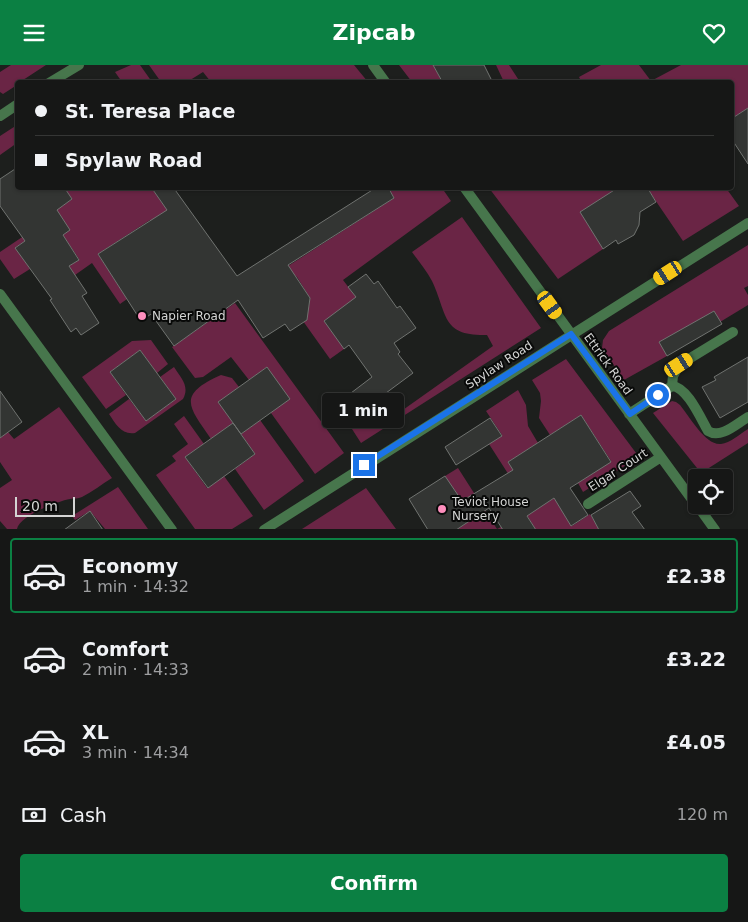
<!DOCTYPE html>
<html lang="en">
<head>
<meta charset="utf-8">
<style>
  body { margin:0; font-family:"DejaVu Sans",sans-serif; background:#232423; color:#f1f3f6; height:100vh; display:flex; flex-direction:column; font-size:19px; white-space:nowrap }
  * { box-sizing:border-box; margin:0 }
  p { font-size:16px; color:#9e9fa1 }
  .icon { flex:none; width:28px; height:28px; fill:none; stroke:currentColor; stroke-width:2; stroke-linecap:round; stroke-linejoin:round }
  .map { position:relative; height:464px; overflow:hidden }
  .panel { display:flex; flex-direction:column; background:#161716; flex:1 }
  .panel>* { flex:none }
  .hud { position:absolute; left:15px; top:15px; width:719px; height:110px; border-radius:5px; box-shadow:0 1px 4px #0004,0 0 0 1px #353635; display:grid; align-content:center; height:110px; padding:0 20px; background:#161716 }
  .controls { position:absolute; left:688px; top:404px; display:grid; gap:10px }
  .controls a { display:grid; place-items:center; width:45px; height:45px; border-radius:5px; background:#161716; box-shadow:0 1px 4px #0004,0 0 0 1px #353635; font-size:25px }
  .scale { position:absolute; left:15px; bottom:12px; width:60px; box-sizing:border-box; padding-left:5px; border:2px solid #d4d5d4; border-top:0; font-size:14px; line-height:18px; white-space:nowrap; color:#d4d5d4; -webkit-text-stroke:4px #080908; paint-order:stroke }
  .end { position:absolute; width:22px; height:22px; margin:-11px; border:6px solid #1a73e8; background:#fff; box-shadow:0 0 0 2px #fff }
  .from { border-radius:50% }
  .bubble { position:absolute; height:35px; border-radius:5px; background:#161716; box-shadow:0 1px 4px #0004,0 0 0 1px #353635; font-size:16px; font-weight:600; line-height:35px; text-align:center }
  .car { position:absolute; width:15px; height:30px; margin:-15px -8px; border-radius:6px; box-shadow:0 0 4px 1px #0007; background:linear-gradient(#f5c518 24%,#345 0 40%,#f5c518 0 76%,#345 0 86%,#f5c518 0) }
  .hud b { display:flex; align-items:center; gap:18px; height:48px; font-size:19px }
  .hud b+b { border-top:1px solid #353635 }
  .hud i { width:12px; height:12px; background:#f1f3f6 }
  ul { padding:9px 0 0; list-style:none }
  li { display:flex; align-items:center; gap:15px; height:75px; margin:0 10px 8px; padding:0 10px; border:2px solid transparent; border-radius:5px }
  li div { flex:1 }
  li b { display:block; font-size:19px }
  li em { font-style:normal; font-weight:600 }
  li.selected { border-color:#0b8043 }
  li>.icon { width:45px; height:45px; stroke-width:1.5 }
  .pay { display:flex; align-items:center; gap:12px; height:55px; padding:0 20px; font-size:19px }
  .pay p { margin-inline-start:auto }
  .cta { display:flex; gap:10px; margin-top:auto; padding:10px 20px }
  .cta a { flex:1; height:58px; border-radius:5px; background:#0b8043; color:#fff; font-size:20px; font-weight:600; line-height:58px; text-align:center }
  header { display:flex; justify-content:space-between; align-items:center; height:65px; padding:0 20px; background:#0b8043; color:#fff; font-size:22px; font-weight:600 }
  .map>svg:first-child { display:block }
  .green { fill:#6a2545 }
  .building { fill:#333533; stroke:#707370 }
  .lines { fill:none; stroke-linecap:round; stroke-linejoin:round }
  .minor { stroke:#47764c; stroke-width:10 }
  .tertiary { stroke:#47764c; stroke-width:10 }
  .route { stroke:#1a73e8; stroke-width:6 }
  .poi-dot { fill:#fe8ebd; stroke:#080908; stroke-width:2 }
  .labels { text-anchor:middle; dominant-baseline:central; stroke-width:4; stroke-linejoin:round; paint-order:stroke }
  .poi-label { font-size:12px; fill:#d4d5d4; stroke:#080908; text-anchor:start }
  .street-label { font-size:12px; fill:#d4d5d4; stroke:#080908 }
</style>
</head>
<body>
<header><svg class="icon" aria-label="menu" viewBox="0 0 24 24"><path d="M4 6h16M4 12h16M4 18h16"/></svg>Zipcab<svg class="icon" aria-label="heart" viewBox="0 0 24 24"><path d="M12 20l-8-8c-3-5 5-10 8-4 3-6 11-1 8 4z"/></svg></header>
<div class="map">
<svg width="748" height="465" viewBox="0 0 748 465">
  <rect width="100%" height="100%" fill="#1d1f1d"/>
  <path class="green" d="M11,0H46L20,17L18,18L17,20L3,29L0,27V7Z
    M131,0H140L152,17H122L115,7Z
    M149,0H354L368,17H211L203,7L187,17H161Z
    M399,0H433L442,16L443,15L445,17H412Z
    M496,0H509L520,17H504Z
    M601,0H639L651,16L681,0H748V43L731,54V18H582L579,12Z
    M17,60V78L0,90V71Z
    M151,122L202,192L169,183L150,155L98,189L127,234L120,239L92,198L75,210L69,201L79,194L54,157L16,182L30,204L14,214L0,194V187L52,152L37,130L62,141L72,134L64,123Z
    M388,123H442L451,136L343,215L356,232L344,284L330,294L298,249L309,242L310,233L297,212L285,203L394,133Z
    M489,123H609L612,127L603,184L558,214Z
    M647,123H726L739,141L683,176Z
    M462,152L541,263L361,378L352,364L375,346L379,351L395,340L400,347L493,281L487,270C441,271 448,250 432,216C427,206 419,197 412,187Z
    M748,180V221L744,223L748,230V240L720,257L714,246L667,291L624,315L602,283L603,275L609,266Z
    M235,238L344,388L315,409L271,348L267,302L249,315L231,292L203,312L195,313L172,282Z
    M151,275L168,299L157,308L140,285L110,307L126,330L106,344L82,312L132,276Z
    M566,294L639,392L583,427L578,418L611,396L581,350L550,370L539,353L541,336L540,328L532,315Z
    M174,302C181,313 190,321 183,334L135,368C121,370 116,359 109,349L129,334L146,356L176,334L160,312Z
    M221,310L232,313L239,322L219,337L233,358L211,374C189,342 176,330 221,310Z
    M518,325L526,340L528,361L538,378L508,397L538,443L566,426L572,461L590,449L599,464H531L534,462L525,447L530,443L489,379L502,370L486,346Z
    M672,336L676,337L680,340C689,351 706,381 721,379C730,378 740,369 748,364V378L701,408L653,348Z
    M59,342L112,413C102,419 92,427 82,432C78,434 74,433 70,434C58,436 19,451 17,464H7L0,456V423L12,415L0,397V373L8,367L14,374Z
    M184,351L204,379L185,392L207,423L224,411L253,451L232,464H195L156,410L176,396L172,391L188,379L174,359Z
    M260,355L304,416L264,445L235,404L255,389L241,369Z
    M458,403L497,464L501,462L503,464H458L472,454L445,411Z
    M118,422L148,464H105L90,446L75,455L72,451Z
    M366,423L396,464H302Z"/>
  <path class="building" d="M433,0H484L493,18H443Z
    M748,43V99L731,73V54Z
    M18,102V122H64L72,134L57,145L70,165L63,170L79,195L69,201L87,228L82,231L99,258L81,270L76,263L71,267L50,235L52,234L15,183L25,176L0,141V114Z
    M151,122H173L237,211L377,122H388L394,133L288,200L310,233L307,255L290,266L285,259L263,273L238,235L174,281L151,249L141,256L98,189L167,145Z
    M619,122H647L656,137L640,147L639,160L634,170L618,179L616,175L603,184L580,147Z
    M366,209L374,219L378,216L397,243L400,241L416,263L394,278L400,287L398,289L413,308L386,328L395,340L379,351L369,337L361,343L351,328L372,312L349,280L344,284L324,256L356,232L348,222Z
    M714,246L722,259L667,291L659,277Z
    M140,285L176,334L146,356L110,307Z
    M748,292V337L720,353L702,322L716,315L714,312Z
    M267,302L290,334L241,369L218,337Z
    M0,326L22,357L0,373Z
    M581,350L611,397L570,423L588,450L571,461L554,433L527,451L536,465H503L489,443L456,465H428L409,434L445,411L462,436L513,405L508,397Z
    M490,353L502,371L456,400L445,382Z
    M233,358L255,389L208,423L185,392Z
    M630,426L641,441L632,447L645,465H599L591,450Z
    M90,446L103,465H64Z"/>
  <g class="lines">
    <path class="minor" d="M373,0L386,18
      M464,122L696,440
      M0,229L172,465
      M672,321L673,311L679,300L733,267
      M629,349L672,321C687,322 700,352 708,366C721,374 736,359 748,352
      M588,439L661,392
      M697,440L715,465
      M264,465L748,158"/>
    <path class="tertiary" d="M49,18L79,0
      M0,51L18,39"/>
  </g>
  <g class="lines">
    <path class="route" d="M364,400L571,269L630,349L658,330"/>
  </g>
  <g class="poi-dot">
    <circle cx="142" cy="251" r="5"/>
    <circle cx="442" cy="444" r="5"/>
  </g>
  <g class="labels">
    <g class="poi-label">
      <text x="152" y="251">Napier Road</text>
      <text x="452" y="437">Teviot House<tspan x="452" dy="14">Nursery</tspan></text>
    </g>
    <g class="street-label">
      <text transform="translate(608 299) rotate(54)">Ettrick Road</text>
      <text transform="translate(499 300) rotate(-33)">Spylaw Road</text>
      <text transform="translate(618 405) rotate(-33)">Elgar Court</text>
    </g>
  </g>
</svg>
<div class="controls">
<a><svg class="icon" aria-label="locate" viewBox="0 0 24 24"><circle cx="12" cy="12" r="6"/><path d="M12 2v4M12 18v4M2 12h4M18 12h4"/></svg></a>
</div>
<div class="scale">20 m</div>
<i class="end from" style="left:658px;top:330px"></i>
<i class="end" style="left:364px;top:400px"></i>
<div class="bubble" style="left:322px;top:328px;width:82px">1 min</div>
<i class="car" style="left:668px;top:208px;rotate:238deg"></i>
<i class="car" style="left:550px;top:240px;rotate:144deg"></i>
<i class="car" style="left:679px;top:300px;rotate:58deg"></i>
<div class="hud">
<b><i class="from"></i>St. Teresa Place</b>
<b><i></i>Spylaw Road</b>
</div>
</div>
<section class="panel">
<ul>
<li class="selected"><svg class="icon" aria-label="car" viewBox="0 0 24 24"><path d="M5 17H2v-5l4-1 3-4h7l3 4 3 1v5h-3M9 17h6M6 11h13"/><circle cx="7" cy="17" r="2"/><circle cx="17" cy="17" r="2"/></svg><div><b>Economy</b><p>1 min · 14:32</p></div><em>£2.38</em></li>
<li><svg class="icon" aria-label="car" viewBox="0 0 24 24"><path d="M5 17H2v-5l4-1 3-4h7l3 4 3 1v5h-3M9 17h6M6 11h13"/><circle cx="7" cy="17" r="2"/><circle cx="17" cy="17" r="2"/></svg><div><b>Comfort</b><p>2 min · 14:33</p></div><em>£3.22</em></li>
<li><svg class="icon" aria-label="car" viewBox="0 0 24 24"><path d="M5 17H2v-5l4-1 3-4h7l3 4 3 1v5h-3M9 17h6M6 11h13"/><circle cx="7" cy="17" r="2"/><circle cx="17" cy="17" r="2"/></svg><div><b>XL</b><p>3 min · 14:34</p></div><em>£4.05</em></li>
</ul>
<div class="pay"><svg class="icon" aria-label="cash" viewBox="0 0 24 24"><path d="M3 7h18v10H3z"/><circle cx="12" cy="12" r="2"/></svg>Cash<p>120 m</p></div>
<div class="cta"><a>Confirm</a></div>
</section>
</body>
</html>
